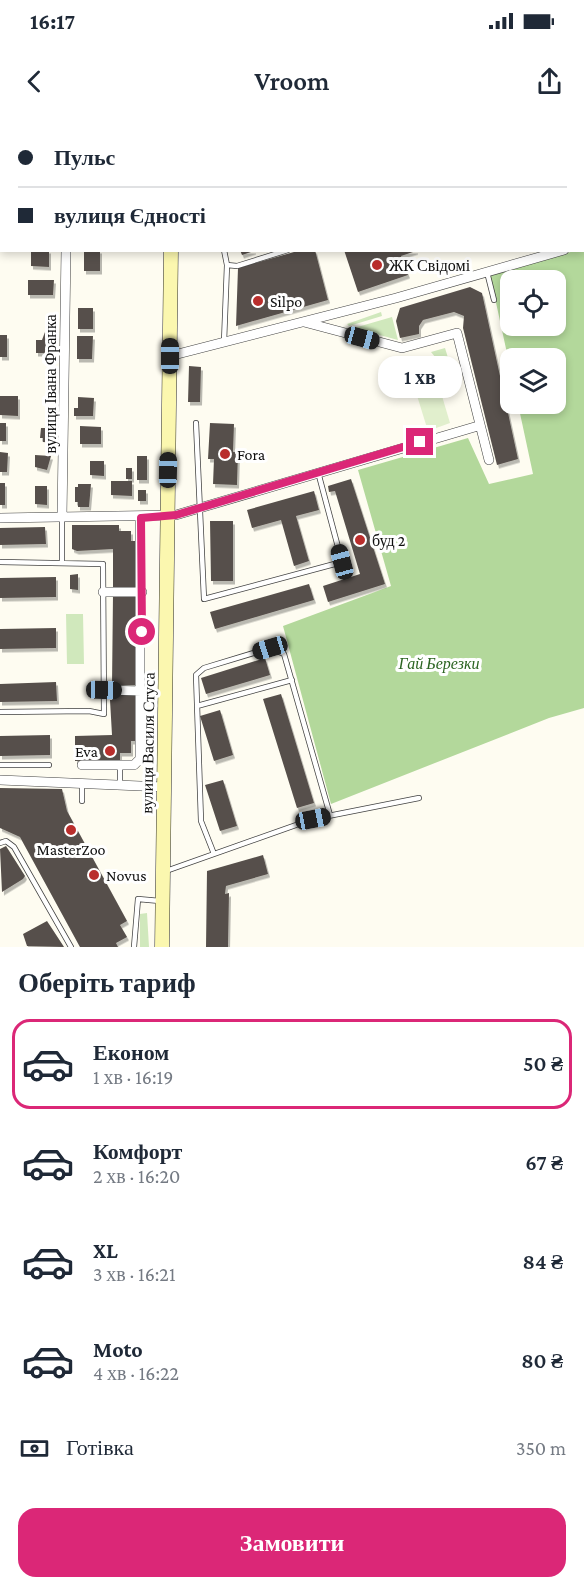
<!DOCTYPE html>
<html lang="uk">
<head>
<meta charset="utf-8">
<style>
  body { margin:0; font-family:"Crimson Pro",serif; background:#f2f2f3; color:#1f2937; height:100vh; display:flex; flex-direction:column; font-size:22px; white-space:nowrap }
  * { box-sizing:border-box; margin:0 }
  p { font-size:20px; color:#747a83 }
  .icon { flex:none; width:33px; height:33px; fill:none; stroke:currentColor; stroke-width:2; stroke-linecap:round; stroke-linejoin:round }
  .map { position:relative; height:827px; overflow:hidden }
  .sheet { display:flex; flex-direction:column; background:#fff; flex:1 }
  .sheet>* { flex:none }
  .top-card { position:absolute; left:0px; top:0px; width:585px; height:132px; box-shadow:0 3px 9px #0003; display:grid; align-content:center; height:132px; padding:0 18px; background:#fff }
  .controls { position:absolute; left:500px; top:150px; display:grid; gap:12px }
  .controls a { display:grid; place-items:center; width:66px; height:66px; border-radius:12px; background:#fff; box-shadow:0 3px 9px #0003; font-size:30px }
  .end { position:absolute; width:27px; height:27px; margin:-14px; border:8px solid #db2777; background:#fff; box-shadow:0 0 0 3px #fff }
  .from { border-radius:50% }
  .bubble { position:absolute; height:42px; border-radius:18px; background:#fff; box-shadow:0 3px 9px #0003; font-size:20px; font-weight:600; line-height:42px; text-align:center }
  .car { position:absolute; width:18px; height:36px; margin:-18px -9px; border-radius:8px; box-shadow:0 0 4px 2px #0007; background:linear-gradient(#222 24%,#8ab4d8 0 40%,#222 0 76%,#8ab4d8 0 86%,#222 0) }
  .top-card b { display:flex; align-items:center; gap:21px; height:57px; font-size:22px }
  .top-card b+b { border-top:2px solid #e0e1e3 }
  .top-card i { width:15px; height:15px; background:#1f2937 }
  ul { padding:0; list-style:none }
  li { display:flex; align-items:center; gap:18px; height:90px; margin:0 12px 9px; padding:0 6px; border:3px solid transparent; border-radius:18px }
  li div { flex:1 }
  li b { display:block; font-size:22px }
  li em { font-style:normal; font-weight:600 }
  li.on { border-color:#db2777 }
  li>.icon { width:54px; height:54px; stroke-width:1.5 }
  h2 { padding:0 18px; font-size:27px; line-height:72px }
  .pay { display:flex; align-items:center; gap:15px; height:66px; padding:0 18px; font-size:22px }
  .pay p { margin-inline-start:auto }
  .action { display:flex; gap:12px; margin-top:auto; padding:12px 18px }
  .action a { flex:1; height:69px; border-radius:18px; background:#db2777; color:#fff; font-size:24px; font-weight:600; line-height:69px; text-align:center }
  .status { display:flex; justify-content:space-between; align-items:center; height:42px; padding:0 30px; background:#fff; direction:ltr }
  .status svg { height:16px; fill:currentColor }
  header { display:flex; justify-content:space-between; align-items:center; height:78px; padding:0 18px; background:#fff; font-size:27px; font-weight:600 }
  .map>svg:first-child { display:block }
  .green { fill:#d0e8bc }
  .forest { fill:#b3d89b; fill-rule:evenodd }
  .pitch { fill:#e1efcd }
  .building { fill:#57504b; filter:url(#shadow) }
  .lines { fill:none; stroke-linecap:round; stroke-linejoin:round }
  .service-casing { stroke:#424242; stroke-width:6 }
  .minor-casing { stroke:#424242; stroke-width:10 }
  .secondary-casing { stroke:#313131; stroke-width:15 }
  .service { stroke:#fff; stroke-width:4.5 }
  .minor { stroke:#fff; stroke-width:9 }
  .secondary { stroke:#fbf7af; stroke-width:14 }
  .route { stroke:#db2777; stroke-width:8 }
  .poi-dot { fill:#b92e2c; stroke:#fff; stroke-width:2 }
  .labels { text-anchor:middle; dominant-baseline:central; stroke-width:6; stroke-linejoin:round; paint-order:stroke }
  .poi-label { font-size:16px; fill:#0f0f0f; stroke:#fff; text-anchor:start }
  .street-label { font-size:16px; fill:#0f0f0f; stroke:#fff }
  .park-label { font-size:16px; font-style:italic; fill:#2b6421; stroke:#fff }
</style>
</head>
<body>
<div class="status"><b>16:17</b><svg viewBox="0 0 49 12"><path d="M0 12V9h3v3zM5 12V6h3v6zM10 12V3h3v9zM15 12V0h3v12zM26 1h20v11H26zM47 4h2v5h-2z"/></svg></div>
<header><svg class="icon" aria-label="back" viewBox="0 0 24 24"><path d="M15 5l-7 7 7 7"/></svg>Vroom<svg class="icon" aria-label="share" viewBox="0 0 24 24"><path d="M12 15V3M7 8l5-5 5 5M5 13v7h14v-7"/></svg></header>
<div class="map">
<svg width="584" height="827" viewBox="0 0 584 827">
  <defs>
    <filter id="shadow"><feDropShadow dx="2" dy="3.5" stdDeviation="0" flood-color="#0004"/></filter>
  </defs>
  <rect width="100%" height="100%" fill="#fefcf1"/>
  <path class="green" d="M381,192L382,196L349,206L347,204Z
    M392,197L398,220L354,208Z
    M445,228L449,241L440,243L431,232Z
    M66,494H83L84,544H67Z
    M147,793L149,827H140V794Z"/>
  <path class="forest" d="M584,127V588L549,598L331,684L283,506L391,466L358,350L468,318L489,364L533,354L518,284H555V238H510V247L490,155L574,131L584,130ZM510,160H555V206H510Z"/>
  <path class="pitch" d="M437,259L450,303L428,311L414,266Z"/>
  <path class="building" d="M31,130H49V147L31,146Z
    M84,130H100V151H84Z
    M240,130H254V131L242,135Z
    M301,130H315L328,180L236,206L238,148Z
    M344,130H416V131L401,136L408,155L358,172Z
    M28,160H54L53,175H28Z
    M470,167L482,173L518,339L497,345L463,208L464,196L454,192L423,200L419,206V214L400,218L396,201L400,188Z
    M78,188H93V209H78Z
    M45,212L56,213L54,233H36V220H42Z
    M0,215H7V237H0Z
    M77,216H93L92,239H77Z
    M189,246L201,247L200,282H188Z
    M0,276H18V296L0,295Z
    M78,277L94,278L93,296H74V288H78Z
    M0,303H6V321H0Z
    M210,303L234,304L233,332H238L237,365L213,364L214,339H208Z
    M45,305L55,307V323L43,322V318H40L41,308H45Z
    M80,306L101,307V324H80Z
    M0,332L8,333L7,352H0Z
    M35,335L51,336L47,350L35,347Z
    M137,336H147V360H137Z
    M90,341H104V356L90,355Z
    M126,348H132V359H126Z
    M351,359L385,464L328,482L323,466L360,454L335,371L329,372L328,366Z
    M111,361H132V376L111,375Z
    M0,363H5V385H0Z
    M78,364H91L89,387H78V382H75V367H78Z
    M35,366H47V385L35,384Z
    M138,370H146V381H138Z
    M314,371L319,390L296,396L309,441L294,446L281,400L252,408L247,390Z
    M210,401H233V461H211Z
    M72,405H119V411H131V421H138V467H113V429L77,431L72,429Z
    M45,407L46,424L0,425V408Z
    M78,454V470L70,469V455Z
    M56,457V477L0,478V458Z
    M309,464L314,480L215,509L210,492Z
    M113,475L140,476L139,565H112Z
    M56,508V528L0,529V509Z
    M265,538L270,555L206,574L201,558Z
    M56,562L57,581L0,582V564Z
    M112,574H136L137,621H131V633H120V640L75,641V616L112,615L110,580H112Z
    M281,574L314,683L297,688L263,579Z
    M220,590L233,635L214,641L200,596Z
    M50,615V635L0,636V616Z
    M223,660L237,706L220,711L205,665Z
    M0,668L62,669L67,691L127,801L120,805L127,817L116,823L118,827H80L20,717L0,708Z
    M6,726L25,756L23,759L2,772L0,729Z
    M263,735L268,754L226,766L225,774L229,773L228,827H206L207,751Z
    M47,801L64,827L27,826L23,814Z"/>
  <g class="lines">
    <defs>
      <path id="service" d="M224,130L227,145L224,222
        M227,145L237,146L288,130
        M487,152L494,180
        M196,303L204,479L342,442L318,352
        M0,442L103,444L104,594L89,591L0,592
        M62,443V397
        M197,586L292,560
        M0,645H49
        M120,664V645
        M82,681V663
        M0,723L6,721L14,727L71,827
        M214,734L201,701L196,555L204,548L270,528L284,534L330,695
        M166,751L313,699L419,678
        M134,827L138,779L160,781"/>
      <path id="minor" d="M421,0V2
        M68,2V0
        M0,117H2
        M304,202L402,228L457,213L489,340
        M170,236L396,178L564,130
        M62,397L66,130
        M0,398L176,395L478,306
        M103,472H142
        M104,570L141,571
        M82,645H134L140,639V397
        M0,660L164,667"/>
      <path id="secondary" d="M173,2V0
        M162,827L171,130"/>
    </defs>
    <use href="#service" class="service-casing"/>
    <use href="#minor" class="minor-casing"/>
    <use href="#secondary" class="secondary-casing"/>
    <use href="#service" class="service"/>
    <use href="#minor" class="minor"/>
    <use href="#secondary" class="secondary"/>
  </g>
  <g class="lines">
    <path class="route" d="M142,512L141,398L176,395L420,322"/>
  </g>
  <g class="poi-dot">
    <circle cx="377" cy="145" r="6"/>
    <circle cx="258" cy="181" r="6"/>
    <circle cx="225" cy="334" r="6"/>
    <circle cx="360" cy="420" r="6"/>
    <circle cx="110" cy="631" r="6"/>
    <circle cx="71" cy="710" r="6"/>
    <circle cx="94" cy="755" r="6"/>
  </g>
  <g class="labels">
    <g class="poi-label">
      <text x="389" y="145">ЖК Свідомі</text>
      <text x="270" y="181">Silpo</text>
      <text x="237" y="334">Fora</text>
      <text x="372" y="420">буд 2</text>
      <text x="98" y="631" text-anchor="end">Eva</text>
      <text x="71" y="729" text-anchor="middle">MasterZoo</text>
      <text x="106" y="755">Novus</text>
    </g>
    <g class="street-label">
      <text transform="translate(50 264) rotate(-90)">вулиця Івана Франка</text>
      <text transform="translate(148 623) rotate(-89)">вулиця Василя Стуса</text>
    </g>
    <g class="park-label">
      <text x="439" y="543">Гай Березки</text>
    </g>
  </g>
</svg>
<div class="controls">
<a><svg class="icon" aria-label="locate" viewBox="0 0 24 24"><circle cx="12" cy="12" r="6"/><path d="M12 2v4M12 18v4M2 12h4M18 12h4"/></svg></a>
<a><svg class="icon" aria-label="layers" viewBox="0 0 24 24"><path d="M12 4l9 5-9 5-9-5zM3 14l9 5 9-5"/></svg></a>
</div>
<i class="end from" style="left:142px;top:512px"></i>
<i class="end" style="left:420px;top:322px"></i>
<div class="bubble" style="left:378px;top:236px;width:84px">1 хв</div>
<i class="car" style="left:362px;top:218px;rotate:105deg"></i>
<i class="car" style="left:170px;top:236px;rotate:0deg"></i>
<i class="car" style="left:168px;top:350px;rotate:1deg"></i>
<i class="car" style="left:342px;top:442px;rotate:345deg"></i>
<i class="car" style="left:270px;top:528px;rotate:253deg"></i>
<i class="car" style="left:104px;top:570px;rotate:91deg"></i>
<i class="car" style="left:313px;top:699px;rotate:79deg"></i>
<div class="top-card">
<b><i class="from"></i>Пульс</b>
<b><i></i>вулиця Єдності</b>
</div>
</div>
<section class="sheet">
<h2>Оберіть тариф</h2>
<ul>
<li class="on"><svg class="icon" aria-label="car" viewBox="0 0 24 24"><path d="M5 17H2v-5l4-1 3-4h7l3 4 3 1v5h-3M9 17h6M6 11h13"/><circle cx="7" cy="17" r="2"/><circle cx="17" cy="17" r="2"/></svg><div><b>Економ</b><p>1 хв · 16:19</p></div><em>50 ₴</em></li>
<li><svg class="icon" aria-label="car" viewBox="0 0 24 24"><path d="M5 17H2v-5l4-1 3-4h7l3 4 3 1v5h-3M9 17h6M6 11h13"/><circle cx="7" cy="17" r="2"/><circle cx="17" cy="17" r="2"/></svg><div><b>Комфорт</b><p>2 хв · 16:20</p></div><em>67 ₴</em></li>
<li><svg class="icon" aria-label="car" viewBox="0 0 24 24"><path d="M5 17H2v-5l4-1 3-4h7l3 4 3 1v5h-3M9 17h6M6 11h13"/><circle cx="7" cy="17" r="2"/><circle cx="17" cy="17" r="2"/></svg><div><b>XL</b><p>3 хв · 16:21</p></div><em>84 ₴</em></li>
<li><svg class="icon" aria-label="car" viewBox="0 0 24 24"><path d="M5 17H2v-5l4-1 3-4h7l3 4 3 1v5h-3M9 17h6M6 11h13"/><circle cx="7" cy="17" r="2"/><circle cx="17" cy="17" r="2"/></svg><div><b>Moto</b><p>4 хв · 16:22</p></div><em>80 ₴</em></li>
</ul>
<div class="pay"><svg class="icon" aria-label="cash" viewBox="0 0 24 24"><path d="M3 7h18v10H3z"/><circle cx="12" cy="12" r="2"/></svg>Готівка<p>350 m</p></div>
<div class="action"><a>Замовити</a></div>
</section>
</body>
</html>
